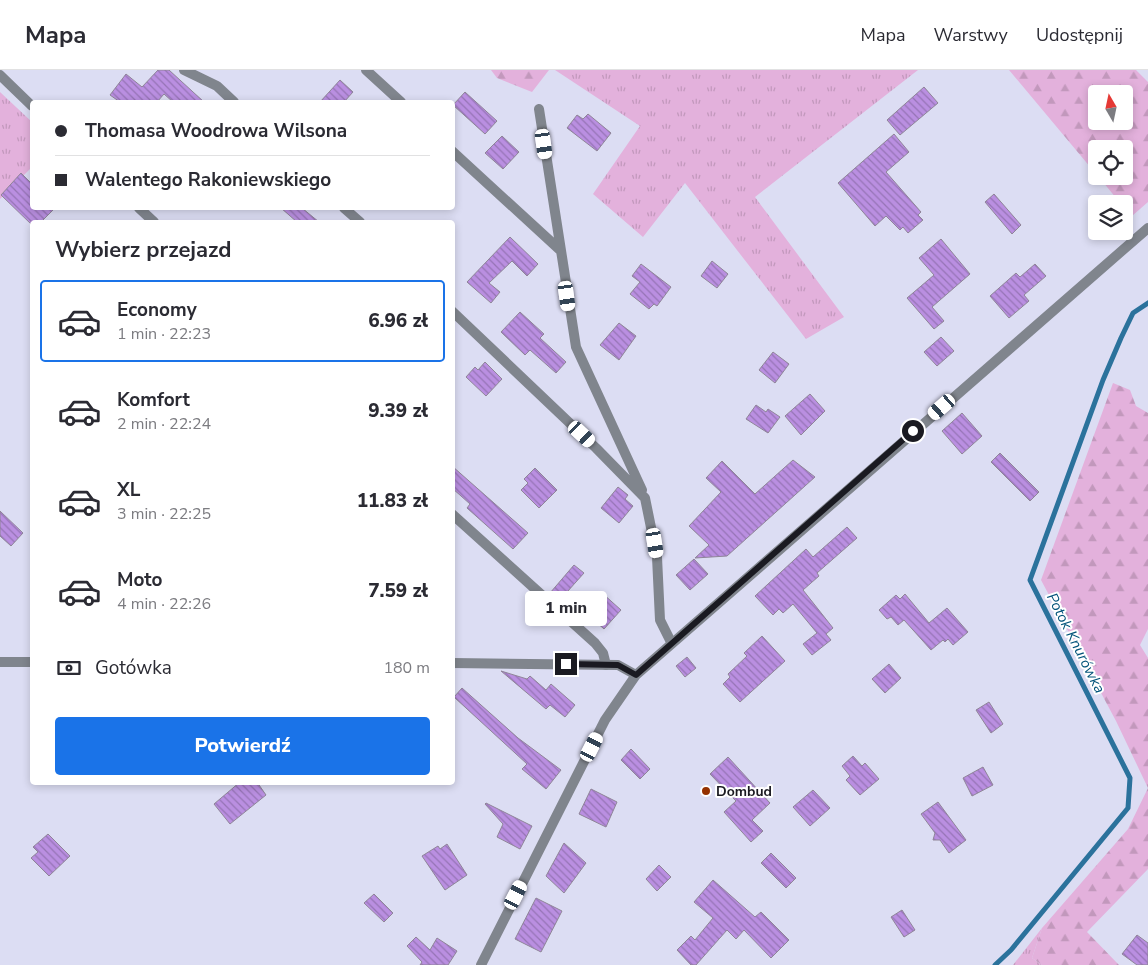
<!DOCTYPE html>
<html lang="pl">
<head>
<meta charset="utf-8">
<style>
  body { margin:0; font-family:"Nunito Sans",sans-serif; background:#f2f2f3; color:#2b2b33; height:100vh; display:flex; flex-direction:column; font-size:19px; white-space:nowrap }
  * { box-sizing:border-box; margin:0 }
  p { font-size:16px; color:#7c7c81 }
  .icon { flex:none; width:28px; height:28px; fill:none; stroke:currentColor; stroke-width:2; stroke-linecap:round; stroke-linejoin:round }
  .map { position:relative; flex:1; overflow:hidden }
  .panel { position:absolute; left:30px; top:150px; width:425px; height:565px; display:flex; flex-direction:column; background:#fff; border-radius:5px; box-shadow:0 2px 8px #0003 }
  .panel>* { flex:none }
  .hud { position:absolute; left:30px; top:30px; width:425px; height:110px; border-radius:5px; box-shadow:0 2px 8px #0003; display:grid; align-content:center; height:110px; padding:0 25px; background:#fff }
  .needle { width:32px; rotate:351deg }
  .tools { position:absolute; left:1088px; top:15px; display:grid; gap:10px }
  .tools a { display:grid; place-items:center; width:45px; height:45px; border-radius:5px; background:#fff; box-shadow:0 2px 8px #0003; font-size:25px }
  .end { position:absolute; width:22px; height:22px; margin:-11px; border:6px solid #1a1a21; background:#fff; box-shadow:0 0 0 2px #fff }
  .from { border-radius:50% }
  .bubble { position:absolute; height:35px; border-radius:5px; background:#fff; box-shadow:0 2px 8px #0003; font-size:16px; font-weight:800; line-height:35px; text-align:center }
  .car { position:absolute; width:15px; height:30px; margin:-15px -8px; border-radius:6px; box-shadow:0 0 4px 1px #0007; background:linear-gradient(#fff 24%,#345 0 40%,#fff 0 76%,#345 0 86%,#fff 0) }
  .hud b { display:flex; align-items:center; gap:18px; height:48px; font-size:19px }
  .hud b+b { border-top:1px solid #e1e1e2 }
  .hud i { width:12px; height:12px; background:#2b2b33 }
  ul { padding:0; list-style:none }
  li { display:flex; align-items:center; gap:15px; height:82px; margin:0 10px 8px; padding:0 15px; border:2px solid transparent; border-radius:5px }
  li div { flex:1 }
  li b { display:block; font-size:19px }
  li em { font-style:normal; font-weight:800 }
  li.current { border-color:#1a73e8 }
  li>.icon { width:45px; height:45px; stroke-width:1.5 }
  h2 { padding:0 25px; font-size:22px; line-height:60px }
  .pay { display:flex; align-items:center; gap:12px; height:55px; padding:0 25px; font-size:19px }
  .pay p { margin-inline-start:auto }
  .action { display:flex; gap:10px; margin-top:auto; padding:10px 25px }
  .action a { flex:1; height:58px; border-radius:5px; background:#1a73e8; color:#fff; font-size:20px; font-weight:800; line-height:58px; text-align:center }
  header { display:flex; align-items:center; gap:30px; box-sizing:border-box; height:70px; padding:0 25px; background:#fff; border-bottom:1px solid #e1e1e2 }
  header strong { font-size:24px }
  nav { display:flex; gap:28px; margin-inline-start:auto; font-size:18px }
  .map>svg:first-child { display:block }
  .grass { fill:url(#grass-tufts) }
  .forest { fill:url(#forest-firs); fill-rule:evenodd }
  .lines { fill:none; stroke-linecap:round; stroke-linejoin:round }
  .stream { stroke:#2b729c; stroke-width:5 }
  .building { fill:url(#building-back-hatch); stroke:#8f8598 }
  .minor { stroke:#80858d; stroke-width:10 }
  .tertiary { stroke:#80858d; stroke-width:10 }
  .route { stroke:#1a1a21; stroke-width:6 }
  .poi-dot { fill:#953100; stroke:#fff; stroke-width:2 }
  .labels { text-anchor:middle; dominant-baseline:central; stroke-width:4; stroke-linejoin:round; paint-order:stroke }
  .poi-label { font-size:14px; font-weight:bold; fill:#1a1a21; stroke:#fff; text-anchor:start }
  .water-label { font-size:15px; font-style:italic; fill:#03537a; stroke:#fff }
</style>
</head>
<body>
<header>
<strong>Mapa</strong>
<nav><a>Mapa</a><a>Warstwy</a><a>Udostępnij</a></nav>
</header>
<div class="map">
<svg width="1148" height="895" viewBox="0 0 1148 895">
  <defs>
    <pattern id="grass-tufts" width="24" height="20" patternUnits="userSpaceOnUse" patternTransform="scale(1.25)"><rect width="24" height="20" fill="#e3b1dc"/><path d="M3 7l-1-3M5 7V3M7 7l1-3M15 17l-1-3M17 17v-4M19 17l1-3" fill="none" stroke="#c298bc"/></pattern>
    <pattern id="forest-firs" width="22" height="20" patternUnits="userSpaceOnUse" patternTransform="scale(1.25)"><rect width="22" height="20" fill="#e3b1dc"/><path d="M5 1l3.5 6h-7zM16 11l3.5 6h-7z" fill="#c298bc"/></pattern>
    <pattern id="building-back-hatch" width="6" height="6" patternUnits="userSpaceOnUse" patternTransform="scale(1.25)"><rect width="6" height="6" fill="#ba8fe1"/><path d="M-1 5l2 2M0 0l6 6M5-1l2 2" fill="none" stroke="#9674b6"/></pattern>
  </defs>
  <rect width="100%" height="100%" fill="#dcddf3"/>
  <path class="grass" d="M555,0H918L755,127L844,247L806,269L685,113L643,167L593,124L640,56Z
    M0,22L32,52V97L0,129Z
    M1042,858L1032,888L1042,895H1013Z"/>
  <path class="forest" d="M491,0H549L532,22L497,8Z
    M1009,0H1136L1148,12V132L1132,146L1124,134H1121L1098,106H1124V79H1096V104ZM1096,24H1124V51H1096Z
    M1113,313L1130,320L1136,336L1148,343V559L1140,575L1148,588V799L1087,862L1119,895H1042L1032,888L1042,858L1128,759L1148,718L1116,651L1041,510Z"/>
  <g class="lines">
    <path class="stream" d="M995,895L1011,880L1128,738L1130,708L1030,510L1103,310L1121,268L1133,243L1148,233"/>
  </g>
  <path class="building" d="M158,0H169L204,32H173L164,24L157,32H120L110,25L126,4L142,17Z
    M340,10L353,22L344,32H320Z
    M924,17L938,33L900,65L887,50Z
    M465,22L497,51L485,64L453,35Z
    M588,44L611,63L597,81L567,58L577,45L583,49Z
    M894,64L909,82L886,102L921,142L918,145L923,150L908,163L903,157L900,160L886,146L875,156L838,113Z
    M502,66L519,82L503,99L485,83Z
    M21,103L32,114V138H55L41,152H32V155L1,125Z
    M994,124L1021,155L1012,164L985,132Z
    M281,138H302L319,152H297Z
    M510,167L538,194L527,206L512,191L489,213L500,222L491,233L467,212Z
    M941,169L970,204L932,237L944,251L934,259L907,228L934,205L919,188Z
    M712,191L728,204L717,218L701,206Z
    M641,194L671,217L657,236L654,234L649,239L630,224L640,212L632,206Z
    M1035,194L1046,206L1024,225L1029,231L1009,248L990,226L1016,203L1020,207Z
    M520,242L544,264L540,268L566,292L556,303L530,280L525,285L501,262Z
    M619,253L636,266L619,290L600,275Z
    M941,267L954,281L937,296L924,282Z
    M773,282L789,294L775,313L759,300Z
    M485,292L502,309L486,326L466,307L475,297L478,300Z
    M810,324L825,341L801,365L785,346Z
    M756,335L766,342L768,339L780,347L768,363L746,349Z
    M962,343L982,366L962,384L942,361Z
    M1000,383L1039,422L1030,431L991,392Z
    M793,390L815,407L727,486L695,488L709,475L689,456L721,422L706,408L722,391L755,424Z
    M452,396L528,463L513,479L467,438L470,434L452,418Z
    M535,398L557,420L539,438L521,420L528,413L524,409Z
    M618,417L628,425L625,429L633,436L619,453L601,438Z
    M0,441L23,463L11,476L0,466Z
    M847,457L857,468L817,503L819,506L803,520L833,558L826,564L831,570L812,585L803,574L817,563L793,534L783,543L779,539L773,545L755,526L806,479L813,487Z
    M694,489L708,504L690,520L676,505Z
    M574,495L584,503L559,531L550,523Z
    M602,523L621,540L604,559L585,542Z
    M905,524L929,553L947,538L968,562L953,575L948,569L945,572L943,570L931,580L904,550L898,555L891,547L887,549L879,540L896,525L900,529Z
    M762,566L785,591L740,632L723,614L730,607L728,604L747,586L744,583Z
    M687,587L696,598L685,607L676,596Z
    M889,594L901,608L885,623L872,609Z
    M501,601L527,609L530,606L546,620L551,614L575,635L565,647L550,635L546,639Z
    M462,618L518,668L561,700L546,719L522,699L527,694L454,627Z
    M989,632L1003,654L991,663L976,640Z
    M631,679L650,699L640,709L621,690Z
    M853,686L862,696L865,693L879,709L860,725L846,710L850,706L842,696Z
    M728,687L770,733L752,750L763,761L751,772L724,742L736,731L710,704Z
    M983,697L993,715L972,726L963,708Z
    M240,712H257L266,725L230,754L214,734Z
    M591,719L617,732L606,757L579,744Z
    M813,720L830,738L810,756L793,737Z
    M938,732L966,770L949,783L940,770H933L935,763L921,744Z
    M486,733L532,756L520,779L497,767L503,754L485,734Z
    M48,764L70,786L49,806L31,788L38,782L33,777Z
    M564,773L586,793L564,823L546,806Z
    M447,774L467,805L445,820L422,786L438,776L440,779Z
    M771,783L796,808L786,818L761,793Z
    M659,795L671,807L657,821L646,809Z
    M713,810L755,847L761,842L789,870L771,888L744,860L736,869L727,860L696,895H691L677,880L691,866L695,870L713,848L694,832Z
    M374,824L393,843L384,852L364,833Z
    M536,828L562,841L541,882L515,869Z
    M902,840L915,860L904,867L891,847Z
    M1137,865L1148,873V895H1137L1122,884Z
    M416,867L430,880L437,868L457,881L448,895H420L422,892L407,876Z"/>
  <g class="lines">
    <path class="minor" d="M184,0L217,16L234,32
      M366,0L401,32
      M0,5L32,36
      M539,39L576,277L642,420
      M452,81L560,180
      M139,138L154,152
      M344,138L360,152
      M452,241L596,378L645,428L657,487L660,550L671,572
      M452,444L595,573L603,583L606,595"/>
    <path class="tertiary" d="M0,592H32
      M452,593L618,595L636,605
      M481,895L605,650L636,605L1148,158"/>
  </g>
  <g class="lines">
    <path class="route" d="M566,594L618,595L636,605L913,361"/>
  </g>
  <circle class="poi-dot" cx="706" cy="721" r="5"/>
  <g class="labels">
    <g class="poi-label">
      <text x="716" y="721">Dombud</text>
    </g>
    <g class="water-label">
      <text transform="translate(1076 573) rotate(63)">Potok Knurówka</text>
    </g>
  </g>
</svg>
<div class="tools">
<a><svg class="needle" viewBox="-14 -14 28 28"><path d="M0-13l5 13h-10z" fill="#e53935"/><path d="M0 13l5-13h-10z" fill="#7c7c81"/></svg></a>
<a><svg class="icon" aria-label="locate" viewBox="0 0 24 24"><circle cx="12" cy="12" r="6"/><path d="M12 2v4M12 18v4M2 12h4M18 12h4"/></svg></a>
<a><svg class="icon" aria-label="layers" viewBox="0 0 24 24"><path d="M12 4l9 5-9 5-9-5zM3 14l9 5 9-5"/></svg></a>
</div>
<i class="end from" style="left:913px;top:361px"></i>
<i class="end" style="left:566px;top:594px"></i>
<div class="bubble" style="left:525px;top:521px;width:82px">1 min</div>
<i class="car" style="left:544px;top:74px;rotate:172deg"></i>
<i class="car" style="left:567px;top:226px;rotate:172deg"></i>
<i class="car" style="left:942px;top:337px;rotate:229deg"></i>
<i class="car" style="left:582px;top:364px;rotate:133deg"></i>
<i class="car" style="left:655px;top:473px;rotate:171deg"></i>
<i class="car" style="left:592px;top:677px;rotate:27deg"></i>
<i class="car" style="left:516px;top:825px;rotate:27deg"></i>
<div class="hud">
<b><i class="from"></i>Thomasa Woodrowa Wilsona</b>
<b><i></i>Walentego Rakoniewskiego</b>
</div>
<section class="panel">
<h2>Wybierz przejazd</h2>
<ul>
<li class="current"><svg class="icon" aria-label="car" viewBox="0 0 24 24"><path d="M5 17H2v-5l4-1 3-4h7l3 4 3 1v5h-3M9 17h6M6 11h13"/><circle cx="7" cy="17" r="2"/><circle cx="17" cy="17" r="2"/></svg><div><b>Economy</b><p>1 min · 22:23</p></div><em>6.96 zł</em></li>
<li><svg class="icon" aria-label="car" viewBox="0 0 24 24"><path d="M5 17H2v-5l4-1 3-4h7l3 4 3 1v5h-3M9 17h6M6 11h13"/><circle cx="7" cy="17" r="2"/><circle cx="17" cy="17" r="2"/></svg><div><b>Komfort</b><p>2 min · 22:24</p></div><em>9.39 zł</em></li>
<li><svg class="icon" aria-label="car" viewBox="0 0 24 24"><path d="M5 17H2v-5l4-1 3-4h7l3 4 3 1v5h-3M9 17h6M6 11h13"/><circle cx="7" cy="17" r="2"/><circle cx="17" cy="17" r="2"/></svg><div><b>XL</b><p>3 min · 22:25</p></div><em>11.83 zł</em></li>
<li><svg class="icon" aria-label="car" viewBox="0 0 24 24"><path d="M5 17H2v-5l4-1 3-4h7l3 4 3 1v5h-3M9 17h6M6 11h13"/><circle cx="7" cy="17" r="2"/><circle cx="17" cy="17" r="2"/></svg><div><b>Moto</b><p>4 min · 22:26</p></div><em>7.59 zł</em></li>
</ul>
<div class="pay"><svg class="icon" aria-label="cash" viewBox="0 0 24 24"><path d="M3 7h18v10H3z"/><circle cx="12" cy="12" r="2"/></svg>Gotówka<p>180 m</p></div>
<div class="action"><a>Potwierdź</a></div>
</section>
</div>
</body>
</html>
